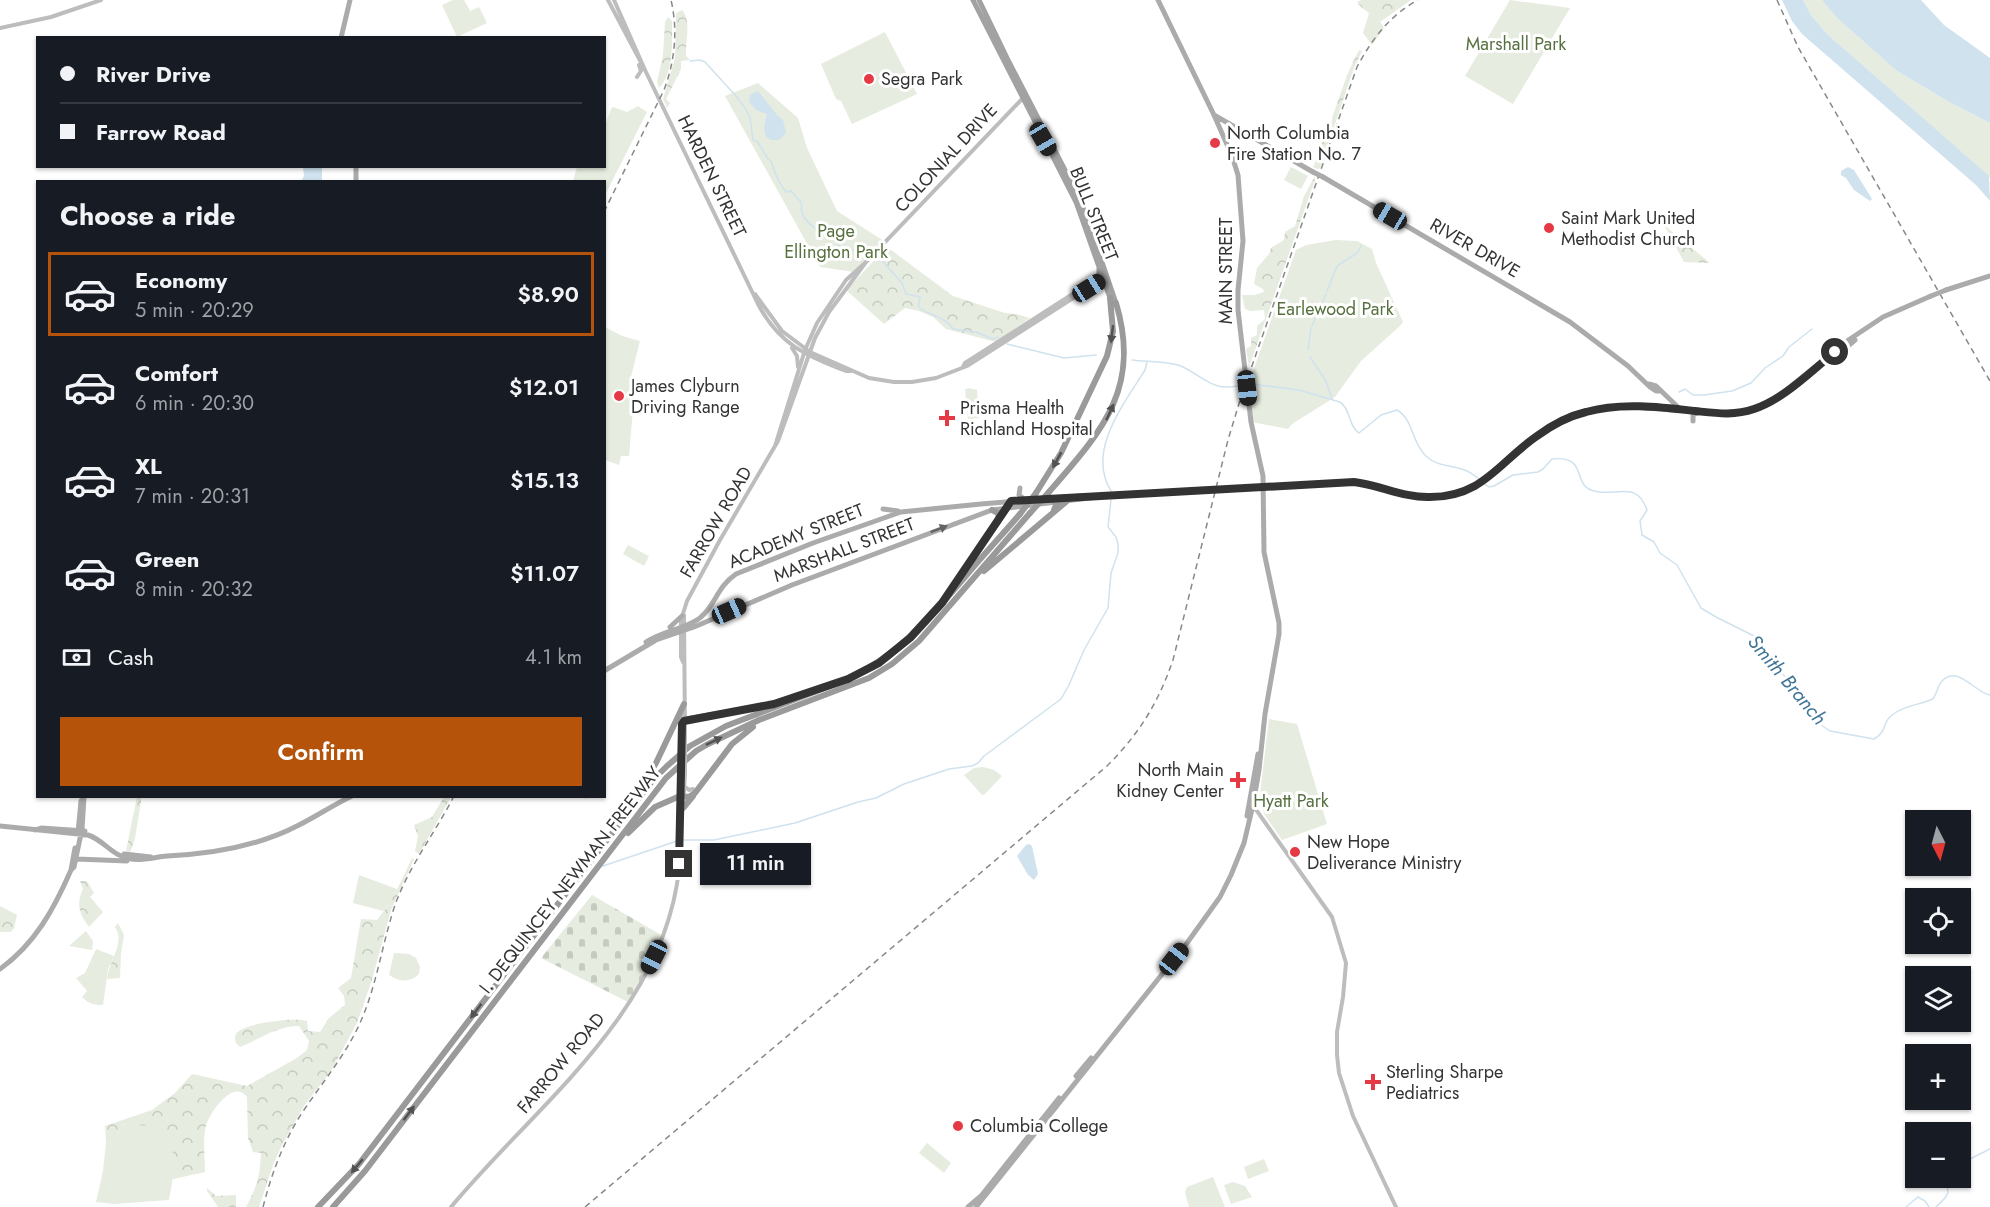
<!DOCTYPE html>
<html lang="en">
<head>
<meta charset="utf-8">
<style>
  body { margin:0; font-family:Jost,sans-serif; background:#20242c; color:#f1f3f6; height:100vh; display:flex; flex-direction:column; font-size:22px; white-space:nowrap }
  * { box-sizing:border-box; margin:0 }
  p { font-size:20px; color:#9ea1a6 }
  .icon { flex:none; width:33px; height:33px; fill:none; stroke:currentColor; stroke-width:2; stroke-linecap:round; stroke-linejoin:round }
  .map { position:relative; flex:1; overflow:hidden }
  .side { position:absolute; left:36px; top:180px; width:570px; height:618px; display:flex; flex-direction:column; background:#171b24; border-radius:0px; box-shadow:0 2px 4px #0004 }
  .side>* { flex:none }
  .guide { position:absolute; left:36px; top:36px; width:570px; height:132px; border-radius:0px; box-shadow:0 2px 4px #0004; display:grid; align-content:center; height:132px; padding:0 24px; background:#171b24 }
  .needle { width:39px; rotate:174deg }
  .controls { position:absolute; left:1905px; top:810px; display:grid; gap:12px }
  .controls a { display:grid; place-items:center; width:66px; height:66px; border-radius:0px; background:#171b24; box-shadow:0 2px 4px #0004; font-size:30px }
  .end { position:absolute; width:27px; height:27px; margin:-14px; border:8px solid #333; background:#fff; box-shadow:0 0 0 3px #fff }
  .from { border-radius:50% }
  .bubble { position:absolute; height:42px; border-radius:0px; background:#171b24; box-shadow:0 2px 4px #0004; font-size:20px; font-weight:600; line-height:42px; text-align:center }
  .car { position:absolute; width:18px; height:36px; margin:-18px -9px; border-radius:8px; box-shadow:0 0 4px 2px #0007; background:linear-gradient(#222 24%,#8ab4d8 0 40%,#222 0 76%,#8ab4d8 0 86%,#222 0) }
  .guide b { display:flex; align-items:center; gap:21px; height:57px; font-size:22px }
  .guide b+b { border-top:2px solid #363941 }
  .guide i { width:15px; height:15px; background:#f1f3f6 }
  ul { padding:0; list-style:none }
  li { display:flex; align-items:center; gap:18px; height:84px; margin:0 12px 9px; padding:0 12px; border:3px solid transparent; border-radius:0px }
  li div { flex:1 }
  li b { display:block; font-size:22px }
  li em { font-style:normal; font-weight:600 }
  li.selected { border-color:#b45309 }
  li>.icon { width:54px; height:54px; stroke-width:1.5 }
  h2 { padding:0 24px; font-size:27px; line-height:72px }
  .pay { display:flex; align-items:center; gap:15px; height:66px; padding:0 24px; font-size:22px }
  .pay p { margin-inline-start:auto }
  .action { display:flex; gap:12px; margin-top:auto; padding:12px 24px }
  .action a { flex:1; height:69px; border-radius:0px; background:#b45309; color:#fff; font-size:24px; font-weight:600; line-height:69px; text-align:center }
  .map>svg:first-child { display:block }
  .green { fill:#e6ecdf }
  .forest { fill:url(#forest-crowns) }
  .cemetery { fill:url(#cemetery-stones) }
  .water { fill:#cfe2ee }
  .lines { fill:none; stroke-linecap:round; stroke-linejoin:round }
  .stream { stroke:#cfe2ee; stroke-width:1.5 }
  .secondary { stroke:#bdbdbd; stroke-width:4 }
  .primary { stroke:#ababab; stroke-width:5 }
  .trunk { stroke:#a2a2a2; stroke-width:5 }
  .motorway { stroke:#9a9a9a; stroke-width:6 }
  .rail { stroke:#888; stroke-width:1.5; stroke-dasharray:6 4.5; stroke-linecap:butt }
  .secondary-bridge { stroke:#bdbdbd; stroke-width:4 }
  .primary-bridge { stroke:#ababab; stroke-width:5 }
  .motorway-bridge { stroke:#9a9a9a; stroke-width:6 }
  .oneway { fill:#525252 }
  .oneway2 { fill:#636363 }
  .route { stroke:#333; stroke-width:8 }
  .poi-dot { fill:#e63946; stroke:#fff; stroke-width:2 }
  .labels { text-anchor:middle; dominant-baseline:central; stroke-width:6; stroke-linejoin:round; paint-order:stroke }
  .park-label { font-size:18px; fill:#56703f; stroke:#fff }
  .poi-label { font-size:18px; fill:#333; stroke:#fff; text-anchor:start }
  .street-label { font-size:18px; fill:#333; stroke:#fff }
  .water-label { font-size:20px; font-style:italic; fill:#3f7597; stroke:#fff }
</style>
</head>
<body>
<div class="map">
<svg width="1990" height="1207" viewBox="0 0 1990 1207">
  <defs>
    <pattern id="forest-crowns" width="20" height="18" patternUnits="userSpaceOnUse" patternTransform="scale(1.5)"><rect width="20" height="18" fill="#e6ecdf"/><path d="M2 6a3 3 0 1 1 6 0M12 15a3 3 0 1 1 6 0" fill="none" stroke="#c6cbc0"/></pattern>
    <pattern id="cemetery-stones" width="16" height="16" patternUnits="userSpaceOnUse" patternTransform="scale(1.5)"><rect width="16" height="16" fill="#e6ecdf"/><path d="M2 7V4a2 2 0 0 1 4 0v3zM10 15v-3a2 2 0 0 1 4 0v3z" fill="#c6cbc0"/></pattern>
  </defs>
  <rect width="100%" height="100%" fill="#fff"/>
  <path class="green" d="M453,0H464L470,11L479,7L487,23L457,37L442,5Z
    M1510,0L1570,8L1513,104L1465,76Z
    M1803,0H1822L1837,18L1897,71L1951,103L1990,123V178L1827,34L1811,15Z
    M1369,13L1377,17L1384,28L1372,45L1363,33Z
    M885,32L917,94L852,124L841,101L836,99L821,64Z
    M758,83L798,118L807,148L837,211L884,241L854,272L820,267L725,96Z
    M638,106L647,112L605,195L604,182L573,181L577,167L604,166L605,126L611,109L613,107L627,112Z
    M1291,167L1308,176L1301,189L1284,180Z
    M1336,240L1357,241L1372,249L1376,263L1403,322L1400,326L1361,361L1335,397L1292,424L1288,429L1251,422L1247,388L1296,250L1306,245Z
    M605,327L622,336L640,341L631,377L630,386L634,397L629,456H621L619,465L605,460Z
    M968,388L977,390L979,418L968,419L965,390Z
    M628,545L649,556L644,566L623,554Z
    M1269,719L1297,724L1327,824L1282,840L1264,814L1260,794Z
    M983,767L994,770L1002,776L985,794L982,795L964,775L974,768Z
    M359,875L397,889L391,901L383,911L353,903Z
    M86,931L93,941L92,950L69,946Z
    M96,949L114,956L108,969L103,1005C94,1005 89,1004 82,997L87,991L76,978L85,973Z
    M394,953L409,954L416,958L420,967L419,974C410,983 399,982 389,975Z
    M124,1124C135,1125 152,1123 163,1127C182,1136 172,1184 169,1200L114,1204L96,1202L103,1171L106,1143L113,1142Z
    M927,1143L951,1163L944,1173L919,1153Z
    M1264,1159L1269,1171L1248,1179L1244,1167Z
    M1213,1177L1225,1207H1189L1185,1192L1187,1187Z
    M1233,1182L1245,1186L1252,1197L1231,1204L1224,1185Z"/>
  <path class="forest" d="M1361,0H1411L1380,22C1374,13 1363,12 1357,2Z
    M682,10C692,22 685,41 686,56L690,60L681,61V69L666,99L670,103L667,108L663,99L675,58L676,13Z
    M668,17L672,21C672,41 674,73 659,88L657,82L663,55L665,22Z
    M1359,50L1362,51L1354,68L1320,168L1317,169L1313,167C1318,158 1319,150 1323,140C1324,138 1327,136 1329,134C1332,130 1331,121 1333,115C1341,93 1348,70 1359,50Z
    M1315,176V180L1249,367L1246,349L1251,346V338L1257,335V326L1265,319L1264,310L1251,311L1245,309L1242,295H1254L1264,292L1263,289L1254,284L1257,268L1269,254L1271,248L1284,240L1285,232L1295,226L1304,196Z
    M1664,225L1710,263L1684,262Z
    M887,247L953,296L1005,313L1016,314L1030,318L996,342L946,329L933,317L919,311L905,308L884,324L846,290Z
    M137,797H141V802L135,838L130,853L126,851Z
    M444,797H451L419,854L415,851L418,836L414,825L432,817Z
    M412,858L414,859L391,910L372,980L357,1023L331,1071L304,1106L281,1147L273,1165L259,1207H246C257,1187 260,1176 261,1153L253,1152L248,1138L247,1097C232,1077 206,1118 205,1130C203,1144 205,1159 205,1172L173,1179V1141L163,1127L124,1124L113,1142L106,1143L105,1126L152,1110L175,1093L192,1074L247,1086L297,1058L307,1050L309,1041L299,1026C277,1026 260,1039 240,1047L236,1043C235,1040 234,1037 236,1034C243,1023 295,1017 307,1021L308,1031L320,1032L329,1018L345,1005L344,996L338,988L351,978L361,919L377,920C392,902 402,880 412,858Z
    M80,881H87L94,893L90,897L103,912L89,927C79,914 76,904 83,889Z
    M0,906L17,915L14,928L11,932H0Z
    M118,923L124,935L121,953L120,978L107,979C108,962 126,943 115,927Z
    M207,1188L216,1196L236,1195V1207H218L207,1191Z"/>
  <path class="cemetery" d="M592,895L663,936L661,944L628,1002L541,958Z"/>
  <path class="water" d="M1782,0H1803L1811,15L1827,34L1989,176L1990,201L1976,185L1802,34L1792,21Z
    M1822,0H1921L1944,25L1990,58V123L1951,103L1897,71L1837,18Z
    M758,91L777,115L783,120L786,133L779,140H771L766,137L764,127L767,114L756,110L749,102L750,95Z
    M303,167H322V181H301L304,176Z
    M1848,167L1854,170L1872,199L1870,201L1854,190L1846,178L1841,175V171Z
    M1029,844L1032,846L1038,874L1034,880L1028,875L1017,856L1026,845Z"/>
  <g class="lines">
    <path class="stream" d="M690,61L700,60L705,62L736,96L745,108L750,117L753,140L757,141L768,159L771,161C775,173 778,182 786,192L791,191L801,202C802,206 801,210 802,213C805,222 814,227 821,233H829C835,239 837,245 843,251L857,250
      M877,255L902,283L906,294L920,297C920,300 918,304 919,307C922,313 947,317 953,329L976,332L993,339L998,337
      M1327,291L1337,266L1357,253L1361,246
      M1312,326L1326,294
      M1007,344L1064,358L1096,355
      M1308,350L1311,328
      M1310,357L1326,381L1332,399
      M1132,360C1145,362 1171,361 1183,367C1207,379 1212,392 1243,385
      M1251,384L1299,390L1340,402C1351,409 1348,426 1359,433L1381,415L1397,410C1414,420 1411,442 1426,456C1442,471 1460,461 1480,480
      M1679,392L1685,389L1693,395H1704L1732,391L1751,383L1765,368L1783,356L1789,347L1812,329
      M1483,483L1489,487L1494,486L1513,475L1538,472L1543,469L1552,459C1588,455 1572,483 1591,490C1614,499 1636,478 1647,510L1640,521L1642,535L1654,542L1660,553L1677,565L1701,608L1716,617L1756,637L1758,641L1759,650L1771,657V663L1793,684L1811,713L1821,725L1830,731L1874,739C1888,731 1882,723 1891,716C1902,706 1919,705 1933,699C1937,693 1938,685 1942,681C1958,664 1975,693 1990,695
      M1111,491C1086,451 1124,404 1145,370L1147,362
      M584,796L585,798
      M684,840H714L795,823L858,802L876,798L904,784L949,769L972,766L978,763L984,756L1061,699L1069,685L1084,650L1108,608L1111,573L1118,553V544L1116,537L1108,527L1111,500
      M603,866L677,841
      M1960,1164L1990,1149
      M1906,1207L1918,1197L1925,1201L1929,1207
      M1936,1207C1949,1195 1952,1193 1942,1178"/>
    <path class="secondary" d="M608,0L645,70
      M614,0L645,70L758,304C779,344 806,356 846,371H851
      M0,28L51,17L101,0
      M637,77L641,71L639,65
      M755,294L782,331L810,352L869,378L894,382H912L936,378L967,366L1103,279
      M792,348L797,356L798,367
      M963,367L965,363L1096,279
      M775,446L805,350L817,323L846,280L865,263
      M684,615L685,734
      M683,662L681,657V620L687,601L720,540L778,441L815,338L829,312L866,262L1022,99
      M682,737L683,710
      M684,786L689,790L693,789
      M1252,804L1332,917L1346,963L1343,997L1337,1032V1055L1339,1073L1353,1116L1396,1207
      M681,813L683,810L685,773
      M451,1207C534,1107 654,1021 677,884C683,848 678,812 681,776"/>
    <path class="primary" d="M341,38L350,0
      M1214,115L1313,172
      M356,166V182
      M1323,177L1570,322L1628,366L1650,387L1656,391H1660
      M1946,290L1990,276
      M1835,352H1841L1855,340
      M1649,384L1656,386L1681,410
      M1693,421V415L1699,412
      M1020,488L1019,495L1024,499
      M883,509L898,511
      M670,627L682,616
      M646,642C662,631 689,628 701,617C716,604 717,587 736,574L813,543L901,512L981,504L1081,496
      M604,671L656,640L694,627L792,585L992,510L1097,497L1354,482L1369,484L1416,497L1442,496L1461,492L1480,484L1536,436L1553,426L1589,411L1607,408L1633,407L1728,414L1755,409L1776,398L1847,341L1883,317L1931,296
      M1247,816L1258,754
      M0,826L88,835C104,840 113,857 131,859C143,861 155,857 167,856C212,854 259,846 299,825C317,816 333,805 352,796
      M35,830L41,828L85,831
      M78,833L81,801L84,796
      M124,854L151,857
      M77,859L127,861
      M71,870L75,848
      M0,969C35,944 54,909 71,870L74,867L82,829L84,797
      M1076,1076L1091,1058
      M968,1207L981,1196L1059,1098
      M976,1207L1187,943L1220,897L1231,875L1244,843L1253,805L1259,770L1265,714L1279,634V623L1264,552L1263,476L1251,422L1238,310V290L1243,241L1238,175L1232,156L1214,115L1158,0"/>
    <path class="trunk" d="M973,0L1076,202L1110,298
      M979,0L1009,62L1081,201L1116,303
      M1094,280L1099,274V268"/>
    <path class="motorway" d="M1049,492C1101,432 1142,389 1116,303
      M1036,493L1061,453L1107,356L1113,331L1110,298
      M1050,498L1057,503L1054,510
      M992,510L998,513L999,520
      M984,571L1067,501
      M961,576L1008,507
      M682,724L689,719L769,705
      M636,796L656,763L684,704
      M684,807L693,796
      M628,833L655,807L680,796L689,797L695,793L732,744L753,727
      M318,1207L359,1164L600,849L653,780L667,766L690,746L726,726L848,679C898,655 930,618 965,577C983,555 1002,535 1020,514
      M333,1207L365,1171L666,778L696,751L708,744L759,720L869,678L892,664L919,641L1030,513"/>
    <path class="rail" d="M1777,0L1798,47L1990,381
      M604,212L664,90C675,61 678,30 671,0
      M263,1207C272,1172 285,1137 306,1107C325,1079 346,1054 360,1023C377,985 382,944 395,905C409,866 435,833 454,796
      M585,1207L1107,766C1140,733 1158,703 1173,660L1228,440L1241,397L1357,67C1372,39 1390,15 1418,0"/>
    <path class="secondary-bridge" d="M685,773V734
      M681,776L682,737"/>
    <path class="primary-bridge" d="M1313,172L1323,177
      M1931,296L1946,290"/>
    <path class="motorway-bridge" d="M1030,513L1049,492
      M1020,514L1036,493"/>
  </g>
  <defs><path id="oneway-solid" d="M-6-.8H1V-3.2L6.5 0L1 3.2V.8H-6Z" transform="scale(1.5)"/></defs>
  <g class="oneway">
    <use href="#oneway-solid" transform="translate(1112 334) rotate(97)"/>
    <use href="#oneway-solid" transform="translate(1110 412) rotate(-65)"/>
    <use href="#oneway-solid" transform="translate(1057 460) rotate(119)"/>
    <use href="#oneway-solid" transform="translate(714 741) rotate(-26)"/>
    <use href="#oneway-solid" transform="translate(476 1011) rotate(127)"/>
    <use href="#oneway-solid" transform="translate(409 1113) rotate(-53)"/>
    <use href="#oneway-solid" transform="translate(357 1166) rotate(130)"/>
  </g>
  <use class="oneway2" href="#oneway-solid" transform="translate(939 529) rotate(-21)"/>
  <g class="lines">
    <path class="route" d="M679,864L682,724L684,721L774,704L848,679L879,663L910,638L942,603L1011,501L1354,482C1380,485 1404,498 1430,497C1483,497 1499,462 1537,436C1552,425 1569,416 1586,412C1620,402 1661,407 1695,411C1715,413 1734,416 1754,409C1784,399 1810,372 1835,352"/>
  </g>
  <g class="poi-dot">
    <circle cx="869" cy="79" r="6"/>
    <circle cx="1215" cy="143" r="6"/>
    <circle cx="1549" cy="228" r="6"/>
    <circle cx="619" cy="396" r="6"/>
    <path d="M944 409h6v6h6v6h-6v6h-6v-6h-6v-6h6z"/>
    <path d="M1235 771h6v6h6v6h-6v6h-6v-6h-6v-6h6z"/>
    <circle cx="1295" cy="852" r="6"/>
    <path d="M1370 1073h6v6h6v6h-6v6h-6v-6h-6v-6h6z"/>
    <circle cx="958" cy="1126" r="6"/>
  </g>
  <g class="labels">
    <g class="park-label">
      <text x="1516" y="44">Marshall Park</text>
      <text x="836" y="231">Page<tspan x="836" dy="21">Ellington Park</tspan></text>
      <text x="1335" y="309">Earlewood Park</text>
      <text x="1291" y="801">Hyatt Park</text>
    </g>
    <g class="poi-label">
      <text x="881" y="79">Segra Park</text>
      <text x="1227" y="133">North Columbia<tspan x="1227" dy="21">Fire Station No. 7</tspan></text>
      <text x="1561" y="218">Saint Mark United<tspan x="1561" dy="21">Methodist Church</tspan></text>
      <text x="631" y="386">James Clyburn<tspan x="631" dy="21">Driving Range</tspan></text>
      <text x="960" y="408">Prisma Health<tspan x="960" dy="21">Richland Hospital</tspan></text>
      <text x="1224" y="770" text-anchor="end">North Main<tspan x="1224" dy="21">Kidney Center</tspan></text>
      <text x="1307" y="842">New Hope<tspan x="1307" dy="21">Deliverance Ministry</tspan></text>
      <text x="1386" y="1072">Sterling Sharpe<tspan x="1386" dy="21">Pediatrics</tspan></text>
      <text x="970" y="1126">Columbia College</text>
    </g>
    <g class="street-label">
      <text transform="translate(946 158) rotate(-47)">COLONIAL DRIVE</text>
      <text transform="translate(712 176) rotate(64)">HARDEN STREET</text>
      <text transform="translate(1094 214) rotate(68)">BULL STREET</text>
      <text transform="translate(1475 248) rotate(30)">RIVER DRIVE</text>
      <text transform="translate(1226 271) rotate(-90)">MAIN STREET</text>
      <text transform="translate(716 522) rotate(-60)">FARROW ROAD</text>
      <text transform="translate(796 536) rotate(-22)">ACADEMY STREET</text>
      <text transform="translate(844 550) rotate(-21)">MARSHALL STREET</text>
      <text transform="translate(570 880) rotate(-52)">I. DEQUINCEY NEWMAN FREEWAY</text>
      <text transform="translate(561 1063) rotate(-50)">FARROW ROAD</text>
    </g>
    <g class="water-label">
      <text transform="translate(1787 680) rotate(50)">Smith Branch</text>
    </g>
  </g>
</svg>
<div class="controls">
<a><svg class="needle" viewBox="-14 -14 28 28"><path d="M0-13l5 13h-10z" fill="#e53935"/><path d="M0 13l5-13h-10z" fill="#9ea1a6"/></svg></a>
<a><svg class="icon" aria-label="locate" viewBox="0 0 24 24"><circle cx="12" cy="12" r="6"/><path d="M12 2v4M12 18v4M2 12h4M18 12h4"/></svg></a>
<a><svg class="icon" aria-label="layers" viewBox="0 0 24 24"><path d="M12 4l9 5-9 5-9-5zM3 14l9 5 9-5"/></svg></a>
<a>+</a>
<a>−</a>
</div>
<i class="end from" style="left:1835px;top:352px"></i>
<i class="end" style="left:679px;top:864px"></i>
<div class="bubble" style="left:700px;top:843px;width:111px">11 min</div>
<i class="car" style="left:1043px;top:139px;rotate:150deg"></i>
<i class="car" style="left:1390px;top:216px;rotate:300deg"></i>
<i class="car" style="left:1089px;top:288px;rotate:58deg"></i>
<i class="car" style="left:1247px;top:388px;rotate:174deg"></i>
<i class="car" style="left:729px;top:611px;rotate:66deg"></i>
<i class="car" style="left:654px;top:957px;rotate:207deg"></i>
<i class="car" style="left:1174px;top:959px;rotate:38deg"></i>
<div class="guide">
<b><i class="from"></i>River Drive</b>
<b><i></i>Farrow Road</b>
</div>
<section class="side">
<h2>Choose a ride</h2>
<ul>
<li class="selected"><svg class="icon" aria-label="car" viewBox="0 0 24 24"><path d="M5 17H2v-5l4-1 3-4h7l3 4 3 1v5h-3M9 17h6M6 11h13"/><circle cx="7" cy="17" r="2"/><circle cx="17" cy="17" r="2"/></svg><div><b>Economy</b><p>5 min · 20:29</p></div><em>$8.90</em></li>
<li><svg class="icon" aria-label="car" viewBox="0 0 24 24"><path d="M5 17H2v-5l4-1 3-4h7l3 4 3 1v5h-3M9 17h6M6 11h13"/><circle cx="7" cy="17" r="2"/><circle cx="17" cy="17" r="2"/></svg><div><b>Comfort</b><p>6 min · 20:30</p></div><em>$12.01</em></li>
<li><svg class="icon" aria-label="car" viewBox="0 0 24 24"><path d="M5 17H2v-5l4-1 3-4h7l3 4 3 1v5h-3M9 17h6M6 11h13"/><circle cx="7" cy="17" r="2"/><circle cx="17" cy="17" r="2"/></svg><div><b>XL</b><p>7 min · 20:31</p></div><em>$15.13</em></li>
<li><svg class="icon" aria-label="car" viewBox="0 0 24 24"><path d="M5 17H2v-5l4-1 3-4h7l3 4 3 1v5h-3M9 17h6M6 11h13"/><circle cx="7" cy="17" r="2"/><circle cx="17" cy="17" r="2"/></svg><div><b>Green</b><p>8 min · 20:32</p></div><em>$11.07</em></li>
</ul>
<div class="pay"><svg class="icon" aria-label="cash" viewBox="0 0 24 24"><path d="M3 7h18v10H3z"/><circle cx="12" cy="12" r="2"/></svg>Cash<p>4.1 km</p></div>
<div class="action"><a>Confirm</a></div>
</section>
</div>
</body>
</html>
